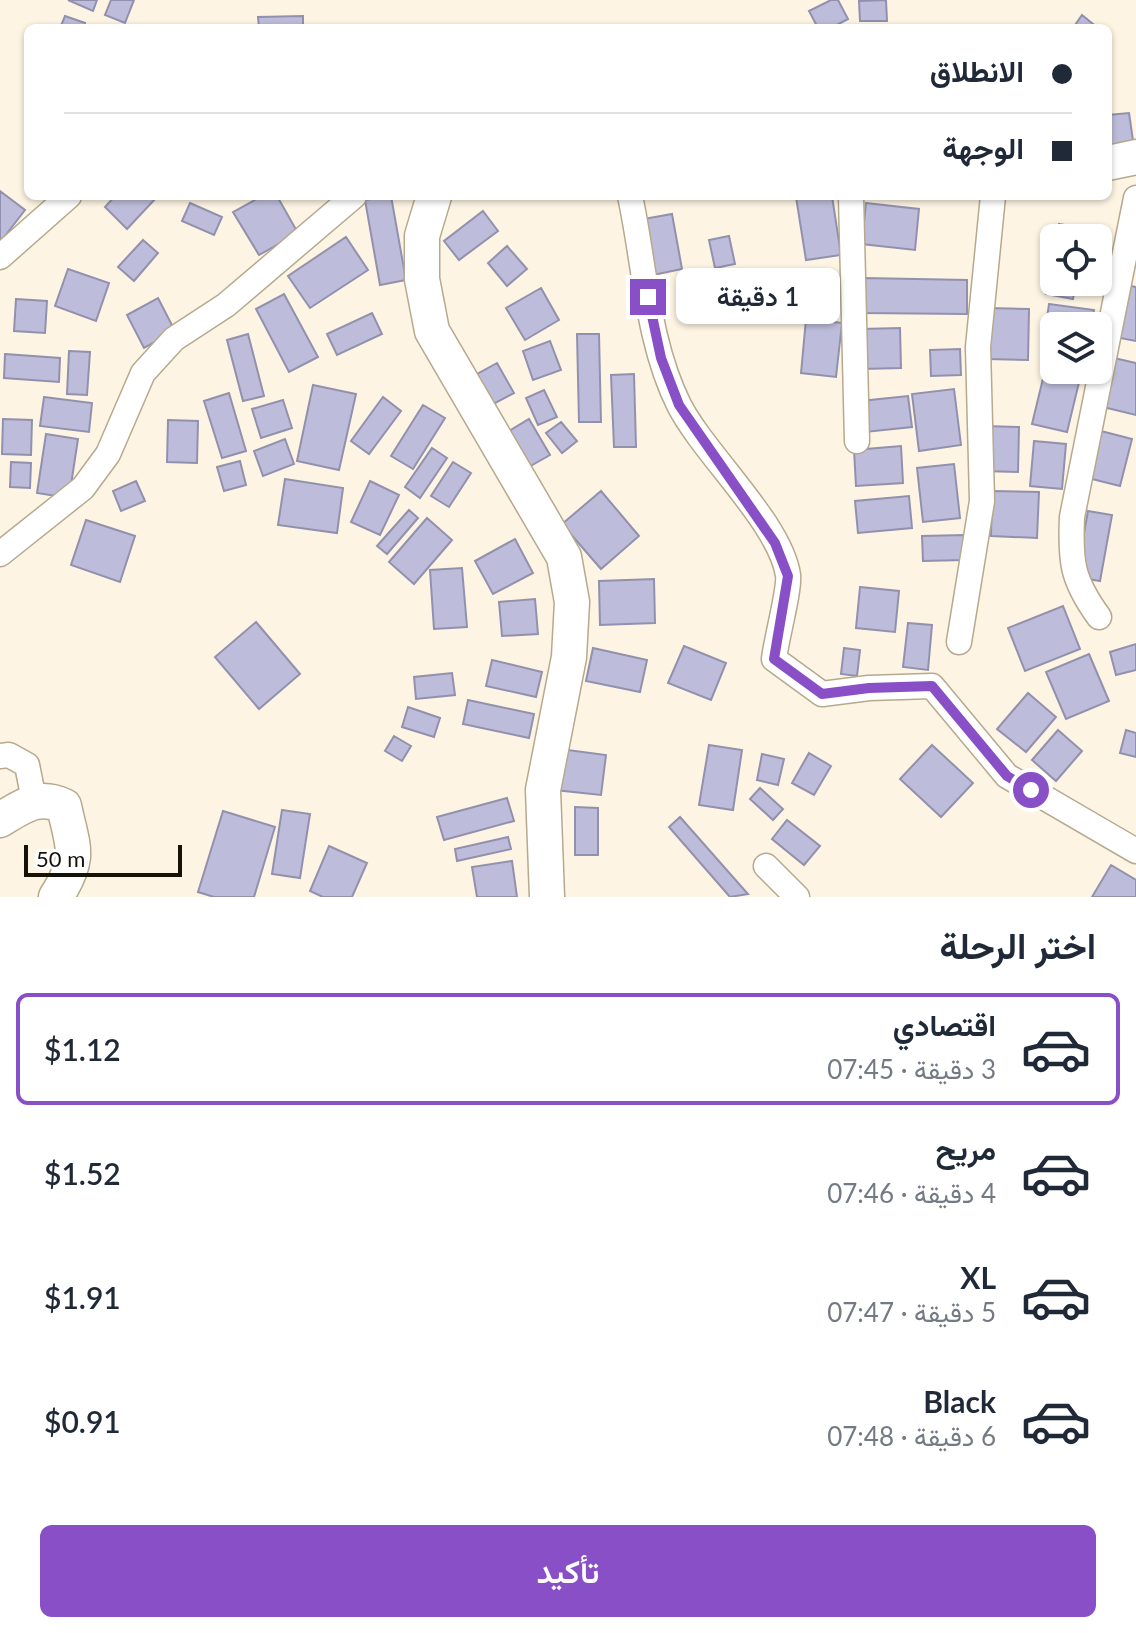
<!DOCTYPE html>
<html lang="ar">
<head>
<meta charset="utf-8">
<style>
  body { margin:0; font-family:Lato,Vazirmatn,sans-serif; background:#f2f2f3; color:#1f2937; direction:rtl; height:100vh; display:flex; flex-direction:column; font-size:30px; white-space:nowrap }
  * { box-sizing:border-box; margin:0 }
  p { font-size:26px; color:#747a83 }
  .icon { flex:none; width:44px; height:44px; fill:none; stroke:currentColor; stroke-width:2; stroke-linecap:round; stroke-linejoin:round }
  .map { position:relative; height:897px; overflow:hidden; direction:ltr }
  .side { display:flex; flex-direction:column; background:#fff; flex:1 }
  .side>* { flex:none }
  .top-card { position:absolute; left:24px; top:24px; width:1088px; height:176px; border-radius:12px; box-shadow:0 2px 6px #0004; direction:rtl; display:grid; align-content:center; height:176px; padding:0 40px; background:#fff }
  .tools { position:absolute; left:1040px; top:224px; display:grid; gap:16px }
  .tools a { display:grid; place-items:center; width:72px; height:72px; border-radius:12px; background:#fff; box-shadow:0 2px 6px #0004; font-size:40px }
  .scale { position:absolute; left:24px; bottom:20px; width:158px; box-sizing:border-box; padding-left:8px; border:4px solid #161207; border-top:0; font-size:22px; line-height:28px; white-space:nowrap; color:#161207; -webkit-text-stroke:6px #fff; paint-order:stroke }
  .end { position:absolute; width:36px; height:36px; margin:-18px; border:10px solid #894fc6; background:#fff; box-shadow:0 0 0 4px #fff }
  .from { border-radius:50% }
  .bubble { position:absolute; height:56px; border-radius:12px; background:#fff; box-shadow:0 2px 6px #0004; font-size:26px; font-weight:600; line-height:56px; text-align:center; direction:rtl }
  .top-card b { display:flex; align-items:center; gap:28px; height:76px; font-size:30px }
  .top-card b+b { border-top:2px solid #e0e1e3 }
  .top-card i { width:20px; height:20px; background:#1f2937 }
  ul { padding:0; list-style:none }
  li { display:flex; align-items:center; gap:24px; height:112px; margin:0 16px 12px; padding:0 24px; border:4px solid transparent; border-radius:12px }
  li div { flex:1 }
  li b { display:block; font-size:30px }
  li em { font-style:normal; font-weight:600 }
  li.active { border-color:#894fc6 }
  li>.icon { width:72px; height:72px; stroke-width:1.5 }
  h2 { padding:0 40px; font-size:36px; line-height:96px }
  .action { display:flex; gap:16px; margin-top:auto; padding:16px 40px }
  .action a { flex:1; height:92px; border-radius:12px; background:#894fc6; color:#fff; font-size:32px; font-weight:600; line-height:92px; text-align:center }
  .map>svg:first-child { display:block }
  .building { fill:#bdbcda; stroke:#9291ad; stroke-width:2 }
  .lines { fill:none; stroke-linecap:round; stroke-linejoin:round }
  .street-casing { stroke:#b6a98d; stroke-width:27 }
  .secondary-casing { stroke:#b6a98d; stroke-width:37 }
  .street { stroke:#fff; stroke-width:24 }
  .secondary { stroke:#fff; stroke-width:34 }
  .route { stroke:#894fc6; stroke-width:10 }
</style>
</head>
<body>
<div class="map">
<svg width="1136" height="897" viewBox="0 0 1136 897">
  <rect width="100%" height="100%" fill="#fdf4e3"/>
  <path class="building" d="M68,0H97L93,11Z
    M111,0H134L125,23L105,15Z
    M831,0H838L848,19L831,28H818L809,11Z
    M886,0L887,21H860L859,1Z
    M1082,15L1098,28H1073Z
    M65,16L85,23L84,28H60Z
    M303,16V28H259L258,17Z
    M1129,113L1135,154L1108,157V115Z
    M0,191L25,210L1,241L0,240Z
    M115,196H154L156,198L127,229L105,207Z
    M262,196H277L298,233L259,255L233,212Z
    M391,196L406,280L380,285L365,200Z
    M832,196L841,255L806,260L796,197Z
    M190,203L222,217L214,235L182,221Z
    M866,203L919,209L915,250L862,244Z
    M483,211L498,231L459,260L444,241Z
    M672,214L682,269L648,276L638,220Z
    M1059,224L1087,229L1085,238H1057Z
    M729,236L735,264L715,268L709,240Z
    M346,237L368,270L310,308L288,276Z
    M143,240L158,253L134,281L118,267Z
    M507,246L527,269L507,286L488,263Z
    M1054,252V282H1076L1073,299L1046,294Z
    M68,269L109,283L96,321L55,306Z
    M864,278L967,280V314L863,313Z
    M1125,285L1136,287V341L1115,337Z
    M541,288L559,320L525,340L506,308Z
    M284,294L318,357L289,372L256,309Z
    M158,298L175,331L144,348L127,315Z
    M16,299L47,301L45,333L14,331Z
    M1049,304L1094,310L1091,326H1054V354L1042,352Z
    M989,308L1029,309L1028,360L988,359Z
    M372,313L382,334L337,355L327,334Z
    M806,319L842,323L836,377L801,373Z
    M900,328L901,368L862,369L861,329Z
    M248,334L264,396L243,401L227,340Z
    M577,334H599L601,422H579Z
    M550,341L561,370L533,380L523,351Z
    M960,349L961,375L931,376L930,350Z
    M69,351L90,352L87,395L67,394Z
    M5,354L60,358L59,382L4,378Z
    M1114,358L1136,363V415L1103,407Z
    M1047,362L1054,364V370H1082L1067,432L1032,424Z
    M497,363L514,393L486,408L470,378Z
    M634,374L636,447H614L611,375Z
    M313,385L356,394L339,470L297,461Z
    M954,389L961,445L919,451L912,394Z
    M544,390L557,417L538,425L526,398Z
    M229,393L246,451L222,458L204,401Z
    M908,396L912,427L865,432L861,401Z
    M44,397L92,403L89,432L40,426Z
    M383,397L401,411L369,454L351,441Z
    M283,400L292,428L261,438L252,409Z
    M423,405L445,418L413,469L391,456Z
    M3,419L32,420L31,455L2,454Z
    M529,419L550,455L520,472L499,437Z
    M168,420L198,421L197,463L167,462Z
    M561,422L577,441L562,453L546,433Z
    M984,426L1019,427L1018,472L983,471Z
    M1097,430L1132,439L1120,486L1084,477Z
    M46,434L78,439L69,498L37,493Z
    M285,439L294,464L263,476L254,451Z
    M1034,441L1066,444L1062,489L1030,486Z
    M901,446L903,483L856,486L854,450Z
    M432,448L447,458L420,498L405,487Z
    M240,461L246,485L224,491L217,467Z
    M11,462L31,463L30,488L10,487Z
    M453,462L471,473L449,507L431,496Z
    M954,464L960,518L923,522L917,468Z
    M285,479L343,488L337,533L278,525Z
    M136,481L145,501L121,511L113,491Z
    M370,481L399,495L380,535L351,522Z
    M601,491L639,536L601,569L562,524Z
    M992,491L1039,492L1037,538L991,536Z
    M909,496L912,528L858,533L855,501Z
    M409,510L418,518L387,554L377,546Z
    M1088,511L1112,515L1100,581L1076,577Z
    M427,518L452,540L414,584L389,562Z
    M86,520L135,536L120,582L71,565Z
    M964,535V560L923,561L922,536Z
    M515,539L533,573L493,594L475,561Z
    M462,568L467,627L434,629L430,570Z
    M654,579L655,623L600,625L599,581Z
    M860,587L899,591L895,632L856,628Z
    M535,599L538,634L502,636L499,602Z
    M1063,606L1080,649L1025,671L1008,628Z
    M256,622L300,674L259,709L215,657Z
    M908,623L932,625L928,670L903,667Z
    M1136,644V670L1116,675L1110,652Z
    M684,646L726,663L711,700L668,683Z
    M593,648L647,660L640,692L586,681Z
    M844,648L860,650L857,676L841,674Z
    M1089,654L1109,701L1066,719L1046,672Z
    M492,660L542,672L536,697L486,686Z
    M452,673L455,695L416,699L414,677Z
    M1028,693L1056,717L1026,752L997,729Z
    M468,700L534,714L529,738L463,724Z
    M408,707L440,718L434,737L402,727Z
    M1058,730L1082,751L1056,781L1032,760Z
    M1126,730L1136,733V757L1120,753Z
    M394,736L411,746L402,761L385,751Z
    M709,745L742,750L733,810L699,805Z
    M932,745L973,783L941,817L900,779Z
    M560,749L606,755L601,795L555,790Z
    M809,753L831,766L814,795L792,783Z
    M762,754L784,759L778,785L757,780Z
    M760,788L783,809L773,820L750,799Z
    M507,798L514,821L444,840L437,817Z
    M575,807L598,808V855H575Z
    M282,810L310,814L300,878L272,874Z
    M223,811L275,827L254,897H214L198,892Z
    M680,817L748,894L730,897L669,827Z
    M787,820L820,846L804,865L772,839Z
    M508,837L511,849L457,861L455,849Z
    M329,846L367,863L352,897H323L310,891Z
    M512,861L517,897H477L472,867Z
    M1111,865L1136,880V897H1092Z"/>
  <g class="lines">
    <defs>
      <path id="street" d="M630,196C645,265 647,341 679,405C704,454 780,523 788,575C790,589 776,640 774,659L822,694L869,688L932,686L1007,776L1136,851
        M851,196L857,441
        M0,257L69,196
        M0,554L83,488L108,454L143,373L174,339L226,305L354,196
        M1099,617C1072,580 1070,562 1072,517L1136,198
        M959,642L982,501L978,347L993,196
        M0,756L9,755L27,765L34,800
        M766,866L797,897"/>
      <path id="secondary" d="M1108,163L1136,157
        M434,196L422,236V279L432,331L564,557L572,602L569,657L543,790L547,897
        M0,820C23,806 38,794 64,806C73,849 82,856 56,897"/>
    </defs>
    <use href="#street" class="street-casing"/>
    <use href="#secondary" class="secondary-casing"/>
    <use href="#street" class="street"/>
    <use href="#secondary" class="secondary"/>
  </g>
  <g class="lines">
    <path class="route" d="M648,297L661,358L679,405L775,543L788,576L774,659L822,694L869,688L932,686L1007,776L1031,790"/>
  </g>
</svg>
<div class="tools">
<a><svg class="icon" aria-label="locate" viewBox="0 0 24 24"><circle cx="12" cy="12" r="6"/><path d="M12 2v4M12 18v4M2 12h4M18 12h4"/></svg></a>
<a><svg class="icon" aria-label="layers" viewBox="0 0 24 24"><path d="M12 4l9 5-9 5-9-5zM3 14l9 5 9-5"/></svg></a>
</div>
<div class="scale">50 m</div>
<i class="end from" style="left:1031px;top:790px"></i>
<i class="end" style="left:648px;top:297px"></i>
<div class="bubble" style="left:676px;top:268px;width:164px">1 دقيقة</div>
<div class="top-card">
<b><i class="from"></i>الانطلاق</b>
<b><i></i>الوجهة</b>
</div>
</div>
<section class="side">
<h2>اختر الرحلة</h2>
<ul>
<li class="active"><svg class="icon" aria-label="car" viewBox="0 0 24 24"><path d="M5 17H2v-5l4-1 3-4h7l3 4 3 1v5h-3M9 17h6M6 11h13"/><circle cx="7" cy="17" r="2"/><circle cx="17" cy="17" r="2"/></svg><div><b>اقتصادي</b><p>3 دقيقة · 07:45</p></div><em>$1.12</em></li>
<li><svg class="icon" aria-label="car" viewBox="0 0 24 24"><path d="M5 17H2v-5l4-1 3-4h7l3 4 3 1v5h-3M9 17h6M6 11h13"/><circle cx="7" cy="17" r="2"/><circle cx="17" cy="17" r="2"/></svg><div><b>مريح</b><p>4 دقيقة · 07:46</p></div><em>$1.52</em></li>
<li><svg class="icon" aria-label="car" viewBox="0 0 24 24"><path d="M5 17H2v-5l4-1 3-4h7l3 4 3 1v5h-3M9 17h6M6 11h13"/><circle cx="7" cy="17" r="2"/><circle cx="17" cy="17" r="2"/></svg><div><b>XL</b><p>5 دقيقة · 07:47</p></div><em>$1.91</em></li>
<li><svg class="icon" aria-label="car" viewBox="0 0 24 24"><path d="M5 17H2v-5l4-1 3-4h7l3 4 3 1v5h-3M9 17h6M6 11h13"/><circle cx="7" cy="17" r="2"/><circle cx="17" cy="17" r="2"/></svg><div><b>Black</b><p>6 دقيقة · 07:48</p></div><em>$0.91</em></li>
</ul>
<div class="action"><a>تأكيد</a></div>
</section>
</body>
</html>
